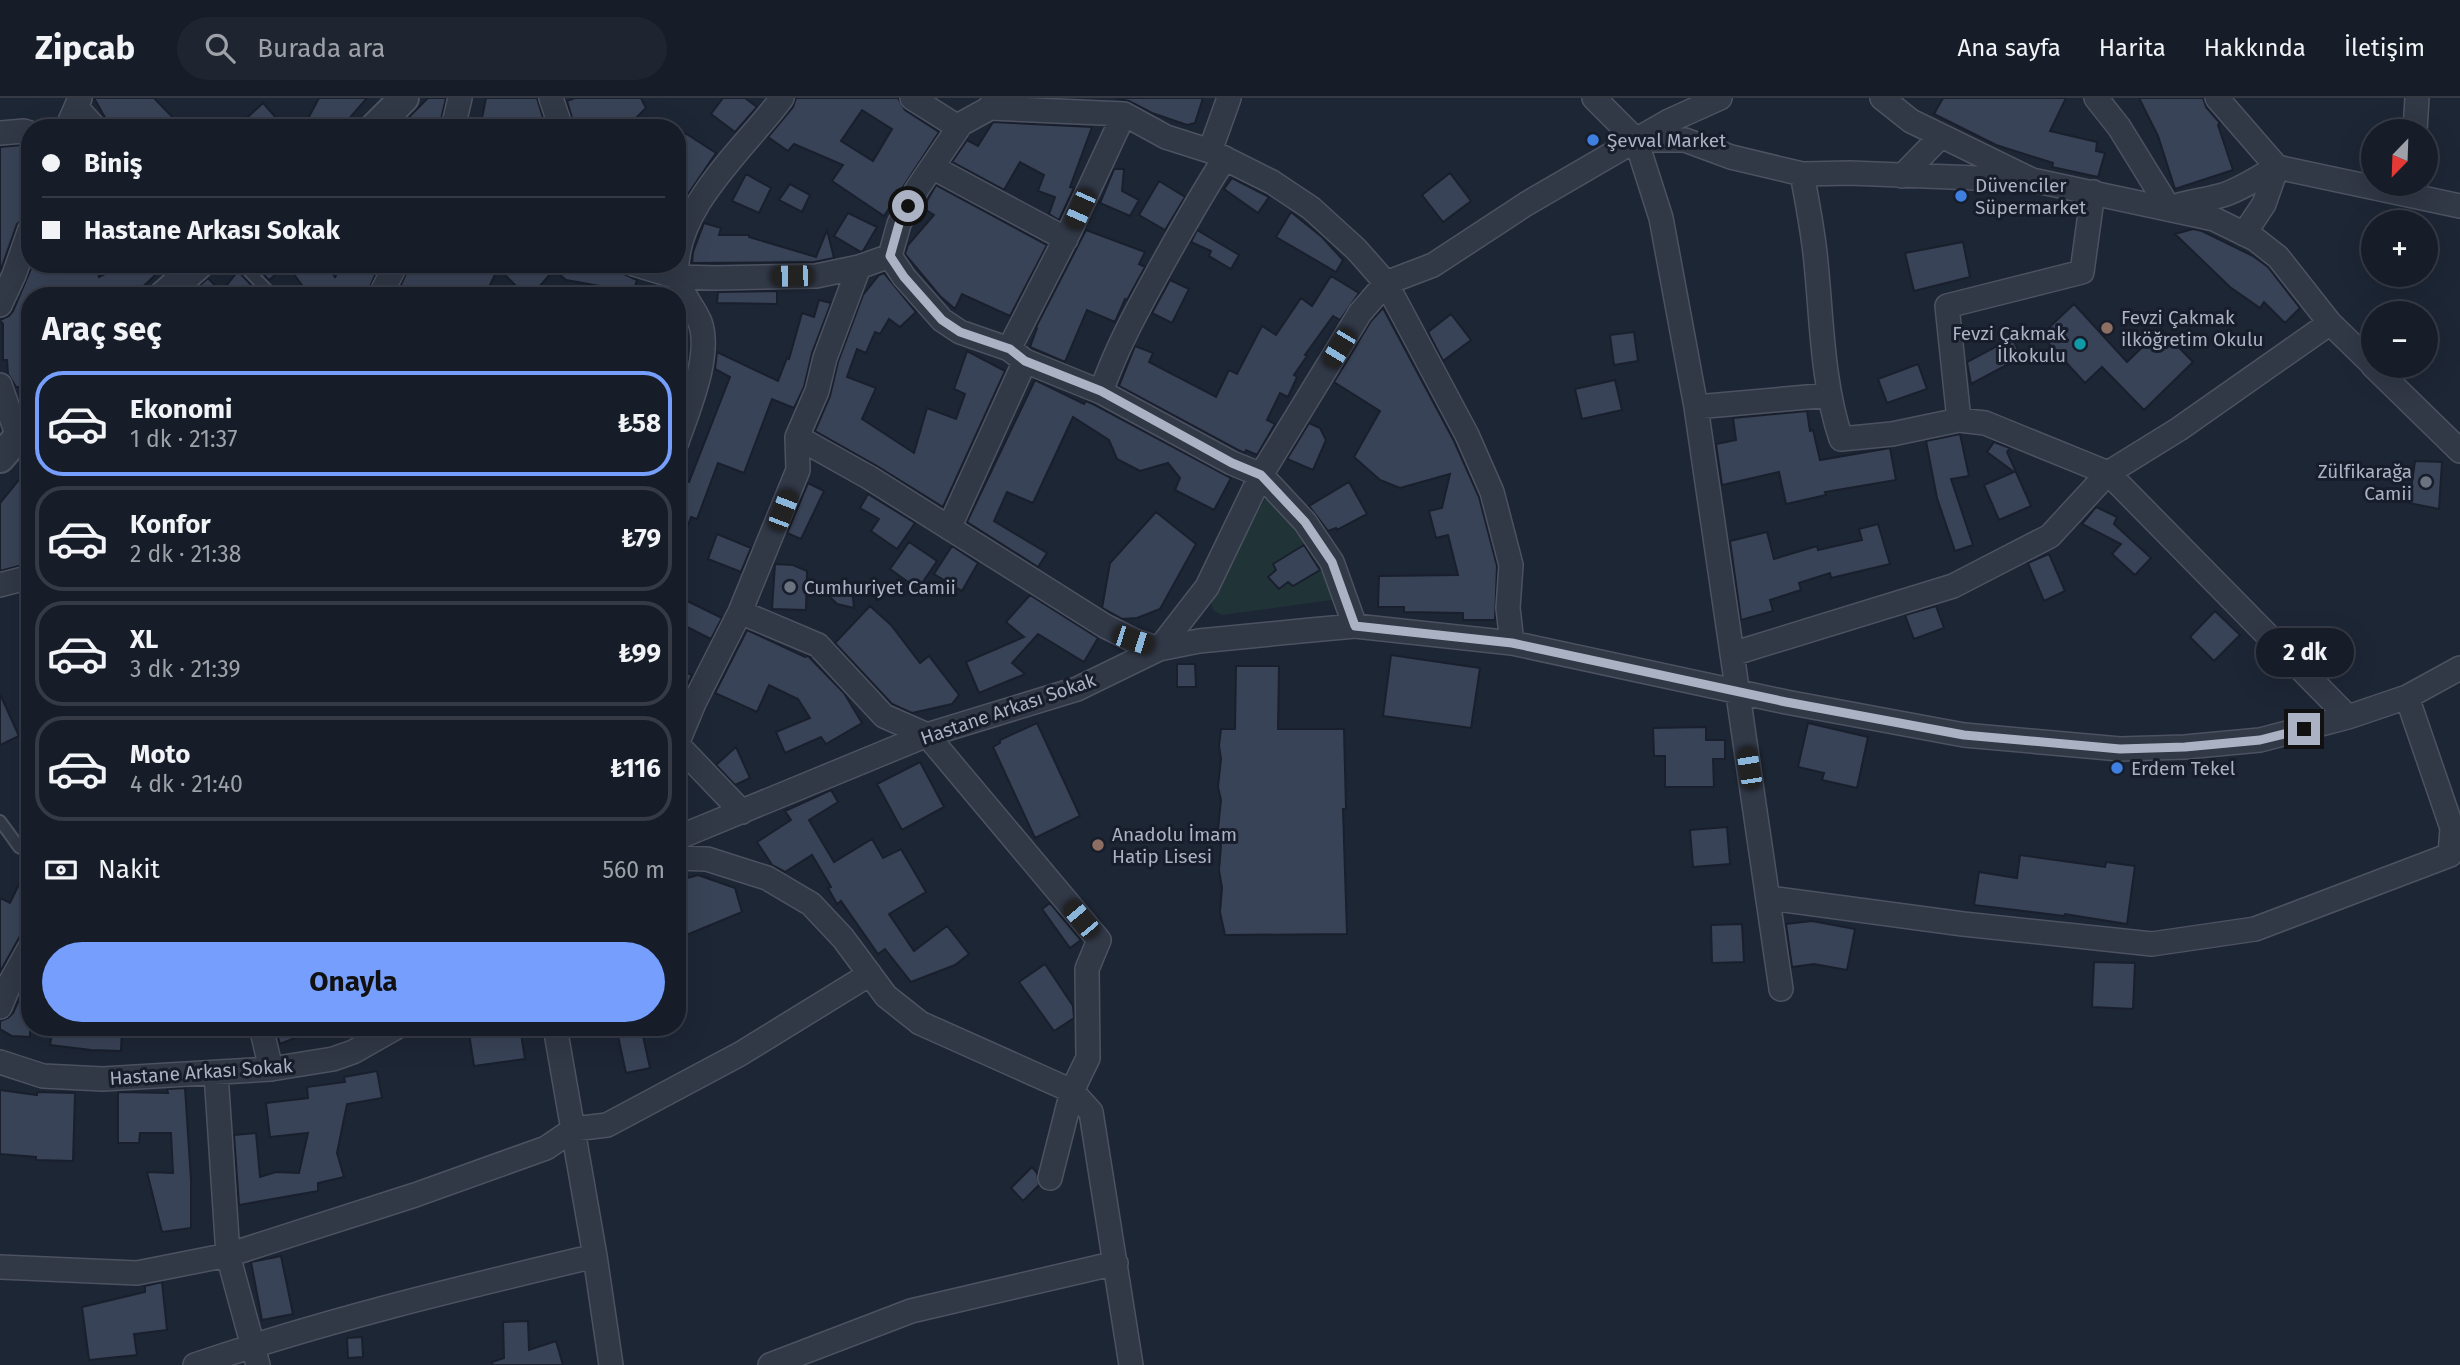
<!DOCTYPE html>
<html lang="tr">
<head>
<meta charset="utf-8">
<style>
  body { margin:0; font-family:"Fira Sans",sans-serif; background:#1f2530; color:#f1f3f6; height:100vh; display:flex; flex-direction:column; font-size:26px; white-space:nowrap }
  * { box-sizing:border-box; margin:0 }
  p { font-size:23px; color:#9ea1a8 }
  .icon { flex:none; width:38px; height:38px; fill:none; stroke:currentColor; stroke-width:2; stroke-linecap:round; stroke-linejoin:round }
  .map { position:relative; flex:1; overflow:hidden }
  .details { position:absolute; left:21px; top:189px; width:665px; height:749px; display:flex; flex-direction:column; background:#161c28; border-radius:28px; box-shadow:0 7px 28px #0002,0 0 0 2px #353a45 }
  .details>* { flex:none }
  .banner { position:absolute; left:21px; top:21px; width:665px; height:154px; border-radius:28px; box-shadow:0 7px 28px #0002,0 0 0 2px #353a45; display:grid; align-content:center; height:154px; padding:0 21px; background:#161c28 }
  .needle { width:46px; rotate:203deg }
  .fabs { position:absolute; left:2361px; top:21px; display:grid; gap:14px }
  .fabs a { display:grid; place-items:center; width:77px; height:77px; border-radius:50%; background:#161c28; box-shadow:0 7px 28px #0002,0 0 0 2px #353a45; font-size:35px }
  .end { position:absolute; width:32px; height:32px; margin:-16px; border:9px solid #aab2c4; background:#111; box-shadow:0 0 0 4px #111 }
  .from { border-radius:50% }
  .bubble { position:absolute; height:49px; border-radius:24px; background:#161c28; box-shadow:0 7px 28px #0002,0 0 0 2px #353a45; font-size:23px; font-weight:700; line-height:49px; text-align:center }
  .car { position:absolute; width:21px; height:42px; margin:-21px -10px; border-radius:9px; box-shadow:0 0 5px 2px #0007; background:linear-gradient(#222 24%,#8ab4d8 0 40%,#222 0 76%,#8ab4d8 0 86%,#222 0) }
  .banner b { display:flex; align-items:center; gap:24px; height:66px; font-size:26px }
  .banner b+b { border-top:2px solid #353a45 }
  .banner i { width:18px; height:18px; background:#f1f3f6 }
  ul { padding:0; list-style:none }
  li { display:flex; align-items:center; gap:21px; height:105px; margin:0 14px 10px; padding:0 7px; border:4px solid #353a45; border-radius:28px }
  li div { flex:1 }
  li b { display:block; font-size:26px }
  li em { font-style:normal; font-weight:700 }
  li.active { border-color:#769efd }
  li>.icon { width:63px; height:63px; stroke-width:1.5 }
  h2 { padding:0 21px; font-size:32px; line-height:84px }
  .pay { display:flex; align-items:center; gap:18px; height:77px; padding:0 21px; font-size:26px }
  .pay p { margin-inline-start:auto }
  .cta { display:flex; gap:14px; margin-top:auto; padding:14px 21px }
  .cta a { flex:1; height:80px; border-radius:42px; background:#769efd; color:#111; font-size:28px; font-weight:700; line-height:80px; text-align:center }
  header { display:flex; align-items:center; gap:42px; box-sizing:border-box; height:98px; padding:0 35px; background:#161c28; border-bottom:2px solid #353a45 }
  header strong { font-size:33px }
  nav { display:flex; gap:38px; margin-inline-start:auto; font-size:24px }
  .search { width:490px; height:63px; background:#1f2530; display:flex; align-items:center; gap:18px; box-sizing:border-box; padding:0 24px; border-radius:38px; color:#9ea1a8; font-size:26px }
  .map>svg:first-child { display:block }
  .green { fill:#203438 }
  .building { fill:#394357; stroke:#191f2c; stroke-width:2; fill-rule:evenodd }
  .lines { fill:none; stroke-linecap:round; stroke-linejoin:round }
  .service-casing { stroke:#4c5261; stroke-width:14 }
  .minor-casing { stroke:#4c5261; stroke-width:26 }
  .tertiary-casing { stroke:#4c5261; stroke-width:32 }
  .service { stroke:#313846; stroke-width:10 }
  .minor { stroke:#313846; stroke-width:23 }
  .tertiary { stroke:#313846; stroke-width:28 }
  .route { stroke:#aab2c4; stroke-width:9 }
  .shop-dot { fill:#3f7fe0; stroke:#171d2a; stroke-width:2.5 }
  .education-dot { fill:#8d6e63; stroke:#171d2a; stroke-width:2.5 }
  .culture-dot { fill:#0f9aa8; stroke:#171d2a; stroke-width:2.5 }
  .worship-dot { fill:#6b7280; stroke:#171d2a; stroke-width:2.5 }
  .labels { text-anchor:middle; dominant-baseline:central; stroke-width:6; stroke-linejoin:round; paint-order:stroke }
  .poi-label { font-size:19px; fill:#aab2c4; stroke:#171d2a; text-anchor:start }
  .street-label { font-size:19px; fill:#aab2c4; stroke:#171d2a }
</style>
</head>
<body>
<header>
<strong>Zipcab</strong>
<div class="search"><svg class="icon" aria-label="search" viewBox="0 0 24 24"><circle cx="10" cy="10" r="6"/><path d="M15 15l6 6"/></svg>Burada ara</div>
<nav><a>Ana sayfa</a><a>Harita</a><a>Hakkında</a><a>İletişim</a></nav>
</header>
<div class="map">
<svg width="2460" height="1267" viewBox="0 0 2460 1267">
  <rect width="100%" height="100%" fill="#1d2635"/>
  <path class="green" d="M1266,399H1272L1307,440L1339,501L1222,517L1213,512L1211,503Z"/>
  <path class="building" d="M94,0H154L183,30H111Z
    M319,0H367L341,30H303Z
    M428,0H446L439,30H398Z
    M486,0H537L546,30H480Z
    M575,0H641L646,10L633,23L618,30H575L567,3Z
    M723,0H745L757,9L735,34L711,16Z
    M796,0H898L905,12L939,34L884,118L832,83L843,67L794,46L788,53L768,39L793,9ZM862,12L892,31L873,63L841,43Z
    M1115,0H1203L1195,25L1187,27L1152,15L1129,3Z
    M1943,0H2066L2050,33L2097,44L2096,53L2105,55L2098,79L2052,69L2053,65L1996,47L1934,16Z
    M2139,0H2203L2206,9L2220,25L2218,27L2233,72L2175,91L2158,38Z
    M263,5L285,30H236Z
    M993,24L1092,29L1070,89L1074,90L1059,122L1049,116L1055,99L1038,93L1044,77L1020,64L1004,92L952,64L967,42L978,48Z
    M685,35L716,55L686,99L677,93V47Z
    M22,47L30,49V115L17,126L0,174V49Z
    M1114,71H1124L1122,93L1139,102L1130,118L1100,105Z
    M1450,75L1471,103L1443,124L1422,97Z
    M746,76L771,90L759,115L732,103Z
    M1232,80L1269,99L1258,115L1224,91Z
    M1159,83L1185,99L1165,132L1139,117Z
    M790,86L810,97L802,114L779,102Z
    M936,87L1047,147L1010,218L962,196L955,211L940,198L905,156L908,147L934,117L923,110Z
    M1291,114L1322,139L1343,162L1336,174L1276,139Z
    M848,115L877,129L863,153L861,154L834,138Z
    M704,125L721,130L719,137H749V139L816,159L827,132L834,160L814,164L692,165L693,154Z
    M2193,131L2202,133L2253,158L2268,169L2300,210L2285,225L2264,204L2260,210L2230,189L2175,136Z
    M1086,132L1145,154L1139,166L1145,169L1127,202L1125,201L1115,224L1087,212L1065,264L1030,249L1037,230L1036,229Z
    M1197,132L1239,157L1231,171L1209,158L1211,153L1191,144Z
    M1963,144L1970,179L1914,193L1905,155Z
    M33,166H95L99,179L125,166H167L133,198H30V289H16L8,276L7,262H3V226L0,222L9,218L13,213Z
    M253,166H325L335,179L343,166H380L366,198H324L326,194L321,191L315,198H310L287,167L269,182Z
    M410,166H620L624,176L637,182L635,189H605L566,182L554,172L531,198H526L498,170L485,198H401L397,196Z
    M238,173L256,192L249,198H188L208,180L221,194Z
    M884,175L916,214L900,229L889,221L880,236L875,234L866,255L857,251L847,279L876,290L862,321L914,355L927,310L956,321L965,296L954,291L967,253L1005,273L943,409L877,368L815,333L830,298L838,264L863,197L879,177Z
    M1331,178L1359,195L1340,222L1333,218L1305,257L1307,258L1294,277L1297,279L1288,299L1280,295L1267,322L1275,326L1257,357L1246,352L1245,355L1238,352L1119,288L1135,248L1153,255L1149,264L1216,299L1229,272L1237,276L1262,228L1276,237L1301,200L1312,208Z
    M1170,182L1189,191L1172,225L1152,215Z
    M777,193V206L717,205L718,194Z
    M819,202L831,205L812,255L804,289L794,310L772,301L744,375L718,365L697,421L691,419L679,452L677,451V379L689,384L730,279L715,271L717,254L778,283L787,260L789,261L802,215L814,219Z
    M2074,206L2127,264L2161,231L2193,264L2144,312L2102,269L2085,285L2041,237Z
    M1383,210L1454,343L1479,399L1497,468L1495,522H1463V515L1404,514V509H1378L1379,478L1458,477L1448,437L1436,440L1429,413L1442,410L1450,376L1400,390L1380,382L1354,359L1380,313L1334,284L1371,223Z
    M1451,216L1471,242L1443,263L1428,234Z
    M1634,234L1638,263L1614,267L1610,237Z
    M2012,240L2022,259L1971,286L1967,264Z
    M1918,266L1927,291L1887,305L1878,281Z
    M1035,282L1084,306L1086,303L1095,307L1231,380L1214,412L1175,392L1180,380L1168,365L1140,373L1117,361L1109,342L1073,319L1033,405L1007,394L994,423L1047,455L1038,469L967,424Z
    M1615,282L1622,312L1582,321L1575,291Z
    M1807,313L1810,333L1813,332L1820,362L1890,350L1896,382L1825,394L1826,397L1786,406L1779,374L1722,387L1716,346L1736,342L1733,320Z
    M1309,325L1320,330L1326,342L1313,372L1287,361Z
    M1960,336L1969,378L1951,381L1973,447L1955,453L1937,400L1926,343Z
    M1994,344L2010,350L2007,354L2031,408L1999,422L1984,387L2014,374L1987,354Z
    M2415,363L2442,364L2439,411L2409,405Z
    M30,368V465L0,473V405Z
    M1349,384L1367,416L1337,432L1336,430L1328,433L1309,408Z
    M808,385L824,393L801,441L787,435Z
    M868,396L915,425L897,451L871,433L879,421L860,410Z
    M2096,409L2117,419L2114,426L2151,460L2135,477L2112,456L2121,446L2082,426Z
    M1156,414L1196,446L1160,511L1137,520L1122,521L1102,510L1110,465Z
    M1878,426L1890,466L1831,480L1830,475L1799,485L1801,492L1770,502L1773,513L1741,522L1730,443L1767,434L1774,461L1817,448L1818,452L1862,442L1859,431Z
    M717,436L751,450L741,474L708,461Z
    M909,444L937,463L918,491L890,471Z
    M1304,447L1320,472L1293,488L1288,484L1279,491L1268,479L1276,472L1273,466Z
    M952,448L978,465L962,493L934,476Z
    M2049,456L2065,493L2044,503L2028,465Z
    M775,466L793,467L807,473L806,512L772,511Z
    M838,485L852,491L854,510L837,506L827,496Z
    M1030,497L1098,540L1084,564L1038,536L1012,565L1025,576L979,595L966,564L1024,539L1006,524Z
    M677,498L722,520L711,541L677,524Z
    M870,508L891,527L920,565L929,558L959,597L952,606L912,615L892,606L835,545Z
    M1936,508L1944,530L1914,541L1905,517Z
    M2215,513L2240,537L2214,563L2190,539Z
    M747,532L805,559L808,558L844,595L862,625L826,646L821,639L785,655L776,634L810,620L798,601L769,587L757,614L715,595Z
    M1391,557L1480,570L1471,630L1383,618Z
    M1177,566H1195L1196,589H1177Z
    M1236,568H1279L1278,631H1344L1346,711H1343L1347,836L1225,837L1220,814L1222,790L1219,772L1221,748L1218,731L1221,702L1218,689L1221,661L1219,648L1221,631H1235Z
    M677,571L692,577L677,609Z
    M0,596L19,638L0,647Z
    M1037,625L1080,718L1035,740L993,649L1000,645V642Z
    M1808,625L1868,639L1857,690L1822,682L1824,675L1798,669Z
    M1706,629V642H1725V661H1713L1714,689H1665V658H1654L1653,630Z
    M736,649L750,680L735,687L716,667Z
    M920,664L944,709L902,732L877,686Z
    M831,692L838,704L809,722L834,764L872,741L883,760L901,751L926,794L889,816L914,853L947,828L969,856L955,867L911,884L885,851L878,856L841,803L837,806L828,790L831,789L812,757L785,774L772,767L757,744L791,722L785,713Z
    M1727,729L1730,766L1693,769L1690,732Z
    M2020,757L2105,769L2106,764L2135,768L2127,826L2065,816L2064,818L1974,807L1979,774L2017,780Z
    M30,764V820L0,874V800L10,805Z
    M698,777L735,790L742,814L684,838L677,820V783Z
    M1050,805L1081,842L1070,850L1042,811Z
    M1812,823L1855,831L1847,872L1814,866L1792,869L1786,826Z
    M1742,826L1744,864L1712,865L1711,827Z
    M2094,864L2135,865L2133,911L2092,909Z
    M1045,866L1073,908L1074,920L1054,933L1019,884Z
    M30,878V939L12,938L0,931V923L8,920L13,915Z
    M53,929H122L121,953L91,952L50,947Z
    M275,929H320V930L280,946Z
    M468,929H520L525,961L474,968Z
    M616,929H638L641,938H643L650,970L626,975Z
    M377,973L382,1000L347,1006L337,1055L344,1079L318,1085V1093L239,1107L234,1037L256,1035L260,1079L276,1074L299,1075L308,1035L270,1039L266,1005L308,1000L307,989L345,984L344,979Z
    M185,990L191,1082V1130L162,1134L147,1074L173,1075L171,1035H140L139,1045H118V994L168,995L167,991Z
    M0,992L37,997V994L75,995L73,1063L36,1062V1059L0,1056Z
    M1032,1069L1037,1075L1039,1087L1023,1103L1011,1090Z
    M281,1158L293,1216L262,1222L251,1164Z
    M162,1184L167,1232L134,1236L137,1257L89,1262L82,1209L145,1194V1188Z
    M528,1223L529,1252L556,1243L563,1267H493L492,1264L504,1260L503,1224Z
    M362,1239L363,1259L348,1260L347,1240Z"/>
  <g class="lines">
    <defs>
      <path id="service" d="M242,166L273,198
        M0,723L19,749L30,755"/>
      <path id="minor" d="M551,0L561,30
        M912,0L958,29
        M994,0L990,10L961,26L917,91L899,126L890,158L904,179L942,222L960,234L1009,251L1025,263L1101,294L1232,365L1261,377L1305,424L1332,464L1355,528
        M1594,0L1636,42L1661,120L1696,309L1781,891
        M1882,0L1911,23L2032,82L2214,121L2255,141L2278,159L2330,225L2373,267
        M2096,0L2119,29L2169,110C2187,104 2205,102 2223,97C2242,91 2259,79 2277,69
        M2217,0L2277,69L2460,108
        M76,9L95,30
        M990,10L1124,16L1166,39L1210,53L1272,84L1311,110L1356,151L1386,185L1467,337L1492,394L1511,467L1508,510L1512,545
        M67,30L80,0
        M453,30L460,0
        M2415,33L2417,0
        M0,35L24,33L30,35
        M1639,42H1685L1731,59L1802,76L1850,75L2026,82
        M1210,53L1229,0
        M932,69L1066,141
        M1802,76C1807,102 1812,129 1815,155C1822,217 1821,281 1841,341L1892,336L1959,322L1985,325L2108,375L2348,619
        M1902,78L1941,38
        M2244,136L2264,106L2277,69
        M634,166L677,179L716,180L816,178L859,169
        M380,198L396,166
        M0,207L14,177L30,131
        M1009,251L1071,130L1124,16
        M2373,268L2460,353
        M0,287L18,339
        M1101,294C1117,248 1139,209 1162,167C1182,131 1202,95 1225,60
        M1696,309L1830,297
        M1959,322L1947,208L2082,174L2093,94
        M797,339L870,380L1105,528L1133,542L1159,551L1207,489L1261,377L1360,215L1386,185L1433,167L1526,106L1636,42L1669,23L1720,0
        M677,344C688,312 712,257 700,224C694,209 678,192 677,176C673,110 747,48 782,0
        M949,430L1025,263
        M0,487L30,479
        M740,514L818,547L884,618L927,637L1099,842L1087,871L1088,960L1072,993L1050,1080
        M1732,556L1953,488L2050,438L2108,375L2179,331L2330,225
        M742,714L677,646L694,605L740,514L798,372L797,339L817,293L825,260L859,169L890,158
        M677,740L927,637L1077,591L1159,551L1199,543L1311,532L1355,528L1512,545L1786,604L1964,637L2120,651L2185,649L2260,642L2348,619L2407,599L2460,570
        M677,760L707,761L767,780L811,806L843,840L886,898L920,925L1072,993L1091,1014L1131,1267
        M1769,800L1963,826L2152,846L2255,831L2450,757L2452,730L2407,599
        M0,909L10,885L30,849
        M261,929L271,971
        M555,929L595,1158L611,1267
        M0,964L43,978L103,981L271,971L333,961L353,954L397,929
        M216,975L228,1157L258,1267
        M0,1169L137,1175L228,1157L415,1097L546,1050L574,1031L607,1027L740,956L870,876
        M195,1267C326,1222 460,1190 595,1158
        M770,1267L911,1213L1116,1165"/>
      <path id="tertiary" d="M374,30L404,0
        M163,198L199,166
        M0,360L18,339L30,319"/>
    </defs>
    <use href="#service" class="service-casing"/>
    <use href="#minor" class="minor-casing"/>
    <use href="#tertiary" class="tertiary-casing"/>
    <use href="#service" class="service"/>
    <use href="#minor" class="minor"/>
    <use href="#tertiary" class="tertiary"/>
  </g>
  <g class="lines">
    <path class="route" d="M908,108L899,126L890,158L904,179L942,222L960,234L1010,251L1025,263L1101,293L1232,365L1261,377L1305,424L1332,464L1355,528L1512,545L1786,604L1964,637L2120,651L2185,649L2260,642L2304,631"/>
  </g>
  <g class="shop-dot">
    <circle cx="1593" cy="42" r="7"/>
    <circle cx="1961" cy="98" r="7"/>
    <circle cx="2117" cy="670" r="7"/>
  </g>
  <g class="education-dot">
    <circle cx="2107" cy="230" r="7"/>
    <circle cx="1098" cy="747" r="7"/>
  </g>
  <circle class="culture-dot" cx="2080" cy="246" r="7"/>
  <g class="worship-dot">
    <circle cx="2426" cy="384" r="7"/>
    <circle cx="790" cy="489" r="7"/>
  </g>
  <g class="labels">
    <g class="poi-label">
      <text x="1607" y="42">Şevval Market</text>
      <text x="1975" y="87">Düvenciler<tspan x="1975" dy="22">Süpermarket</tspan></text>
      <text x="2121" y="219">Fevzi Çakmak<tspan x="2121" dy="22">ilköğretim Okulu</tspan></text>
      <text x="2066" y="235" text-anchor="end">Fevzi Çakmak<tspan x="2066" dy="22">İlkokulu</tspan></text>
      <text x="2412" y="373" text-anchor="end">Zülfikarağa<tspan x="2412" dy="22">Camii</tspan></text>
      <text x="804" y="489">Cumhuriyet Camii</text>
      <text x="2131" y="670">Erdem Tekel</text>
      <text x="1112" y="736">Anadolu İmam<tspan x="1112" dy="22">Hatip Lisesi</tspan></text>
    </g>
    <g class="street-label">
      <text transform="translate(1008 611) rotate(-19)">Hastane Arkası Sokak</text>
      <text transform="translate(201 974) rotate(-4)">Hastane Arkası Sokak</text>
    </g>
  </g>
</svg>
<div class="fabs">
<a><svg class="needle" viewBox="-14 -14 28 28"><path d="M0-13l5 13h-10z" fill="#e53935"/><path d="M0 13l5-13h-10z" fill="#9ea1a8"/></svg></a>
<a>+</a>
<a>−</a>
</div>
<i class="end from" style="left:908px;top:108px"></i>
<i class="end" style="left:2304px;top:631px"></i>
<div class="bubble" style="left:2256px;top:530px;width:98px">2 dk</div>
<i class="car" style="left:1080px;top:111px;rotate:204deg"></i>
<i class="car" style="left:792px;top:178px;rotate:269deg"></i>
<i class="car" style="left:1339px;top:250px;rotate:211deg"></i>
<i class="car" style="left:783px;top:412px;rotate:21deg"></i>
<i class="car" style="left:1133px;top:542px;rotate:108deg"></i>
<i class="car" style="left:1749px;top:670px;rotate:351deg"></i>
<i class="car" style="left:1081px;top:821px;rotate:320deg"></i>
<div class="banner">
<b><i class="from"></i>Biniş</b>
<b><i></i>Hastane Arkası Sokak</b>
</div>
<section class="details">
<h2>Araç seç</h2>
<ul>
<li class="active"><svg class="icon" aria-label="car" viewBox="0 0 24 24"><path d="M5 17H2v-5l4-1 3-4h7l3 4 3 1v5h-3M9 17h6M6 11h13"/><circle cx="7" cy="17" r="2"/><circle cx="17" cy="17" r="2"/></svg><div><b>Ekonomi</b><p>1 dk · 21:37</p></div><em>₺58</em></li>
<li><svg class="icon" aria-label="car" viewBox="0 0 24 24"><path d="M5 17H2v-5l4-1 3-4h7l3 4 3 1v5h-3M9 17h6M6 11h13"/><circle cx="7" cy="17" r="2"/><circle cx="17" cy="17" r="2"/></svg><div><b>Konfor</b><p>2 dk · 21:38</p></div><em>₺79</em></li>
<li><svg class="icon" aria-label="car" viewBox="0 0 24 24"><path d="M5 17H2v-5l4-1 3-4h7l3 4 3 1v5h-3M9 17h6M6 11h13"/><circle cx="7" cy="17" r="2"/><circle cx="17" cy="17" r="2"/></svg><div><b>XL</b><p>3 dk · 21:39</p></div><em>₺99</em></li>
<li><svg class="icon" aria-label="car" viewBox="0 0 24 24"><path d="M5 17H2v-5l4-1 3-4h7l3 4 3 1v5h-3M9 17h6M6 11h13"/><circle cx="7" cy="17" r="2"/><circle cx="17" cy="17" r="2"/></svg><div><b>Moto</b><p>4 dk · 21:40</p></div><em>₺116</em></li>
</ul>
<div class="pay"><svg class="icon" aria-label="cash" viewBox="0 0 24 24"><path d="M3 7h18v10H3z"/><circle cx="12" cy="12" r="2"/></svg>Nakit<p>560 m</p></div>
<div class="cta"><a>Onayla</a></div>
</section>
</div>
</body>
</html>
